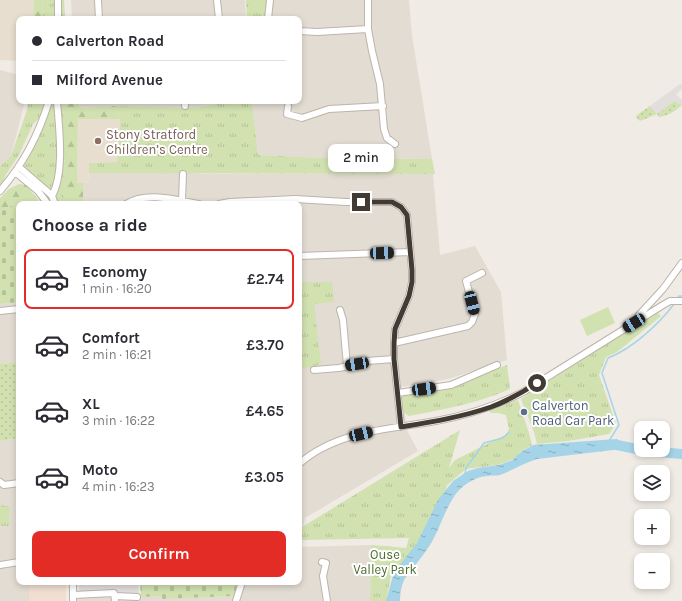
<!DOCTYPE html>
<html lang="en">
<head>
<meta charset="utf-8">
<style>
  body { margin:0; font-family:Karla,sans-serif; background:#f2f2f3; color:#2b2b33; height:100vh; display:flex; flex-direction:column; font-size:15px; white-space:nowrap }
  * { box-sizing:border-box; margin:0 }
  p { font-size:13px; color:#7c7c81 }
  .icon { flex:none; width:22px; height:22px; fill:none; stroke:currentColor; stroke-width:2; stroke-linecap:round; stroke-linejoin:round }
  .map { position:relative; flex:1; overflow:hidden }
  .panel { position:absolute; left:16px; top:201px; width:286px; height:384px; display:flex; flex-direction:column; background:#fff; border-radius:8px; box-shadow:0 2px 6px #0003 }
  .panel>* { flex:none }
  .banner { position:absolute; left:16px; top:16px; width:286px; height:88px; border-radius:8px; box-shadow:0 2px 6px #0003; display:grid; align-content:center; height:88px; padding:0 16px; background:#fff }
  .controls { position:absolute; left:634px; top:421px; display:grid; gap:8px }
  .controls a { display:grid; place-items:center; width:36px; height:36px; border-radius:8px; background:#fff; box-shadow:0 2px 6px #0003; font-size:20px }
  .end { position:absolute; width:18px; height:18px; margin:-9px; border:5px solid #413b34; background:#fff; box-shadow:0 0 0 2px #fff }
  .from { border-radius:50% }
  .bubble { position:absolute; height:28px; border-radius:8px; background:#fff; box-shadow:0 2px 6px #0003; font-size:13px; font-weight:600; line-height:28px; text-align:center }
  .car { position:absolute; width:12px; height:24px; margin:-12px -6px; border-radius:5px; box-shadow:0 0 3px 1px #0007; background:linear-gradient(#222 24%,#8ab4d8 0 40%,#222 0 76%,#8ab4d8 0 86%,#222 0) }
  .banner b { display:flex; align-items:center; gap:14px; height:38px; font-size:15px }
  .banner b+b { border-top:1px solid #e1e1e2 }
  .banner i { width:10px; height:10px; background:#2b2b33 }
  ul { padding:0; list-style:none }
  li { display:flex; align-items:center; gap:12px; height:60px; margin:0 8px 6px; padding:0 8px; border:2px solid transparent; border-radius:8px }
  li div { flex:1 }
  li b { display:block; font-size:15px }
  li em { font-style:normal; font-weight:600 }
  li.active { border-color:#e42c27 }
  li>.icon { width:36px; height:36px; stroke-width:1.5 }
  h2 { padding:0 16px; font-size:18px; line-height:48px }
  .button { display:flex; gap:8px; margin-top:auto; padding:8px 16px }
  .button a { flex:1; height:46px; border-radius:8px; background:#e42c27; color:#fff; font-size:16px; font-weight:600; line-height:46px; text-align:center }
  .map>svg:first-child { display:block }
  .residential { fill:#e3dcd2 }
  .commercial { fill:#f0dfd0 }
  .education { fill:#e8decf }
  .grass { fill:url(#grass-tufts) }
  .forest { fill:url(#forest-firs) }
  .cemetery { fill:url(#cemetery-stones) }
  .garden { fill:url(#garden-dots) }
  .pitch { fill:#d1e1b0 }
  .parking { fill:#e1dedc }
  .water { fill:url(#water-ripples) }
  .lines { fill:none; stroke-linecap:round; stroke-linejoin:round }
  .stream { stroke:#a5d4e8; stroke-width:1.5 }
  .river { stroke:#a5d4e8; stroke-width:10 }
  .minor-casing { stroke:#bdb4aa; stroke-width:8 }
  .minor { stroke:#fff; stroke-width:6 }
  .route { stroke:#413b34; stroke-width:5 }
  .education-dot { fill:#8d6e63; stroke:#fff; stroke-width:1.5 }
  .service-dot { fill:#5c6f8a; stroke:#fff; stroke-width:1.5 }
  .labels { text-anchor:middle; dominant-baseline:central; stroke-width:4; stroke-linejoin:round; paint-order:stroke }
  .education-label { font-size:13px; fill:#785e54; stroke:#fff; text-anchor:start }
  .service-label { font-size:13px; fill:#4e5e75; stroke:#fff; text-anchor:start }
  .park-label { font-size:13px; fill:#4d6c2e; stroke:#fff }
</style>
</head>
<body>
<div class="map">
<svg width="682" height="601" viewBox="0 0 682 601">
  <defs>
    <pattern id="grass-tufts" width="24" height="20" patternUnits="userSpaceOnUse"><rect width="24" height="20" fill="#d1e1b0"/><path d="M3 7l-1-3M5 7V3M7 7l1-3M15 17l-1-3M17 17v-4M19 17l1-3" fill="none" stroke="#b5c298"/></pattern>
    <pattern id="forest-firs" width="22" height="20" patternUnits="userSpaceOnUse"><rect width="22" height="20" fill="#d1e1b0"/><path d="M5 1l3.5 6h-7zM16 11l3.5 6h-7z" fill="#b5c298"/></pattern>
    <pattern id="cemetery-stones" width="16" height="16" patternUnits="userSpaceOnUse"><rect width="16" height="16" fill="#d1e1b0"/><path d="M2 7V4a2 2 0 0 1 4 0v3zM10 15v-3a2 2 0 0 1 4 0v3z" fill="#b5c298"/></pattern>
    <pattern id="garden-dots" width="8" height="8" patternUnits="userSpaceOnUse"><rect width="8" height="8" fill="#d1e1b0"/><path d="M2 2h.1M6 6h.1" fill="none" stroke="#b5c298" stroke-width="1.8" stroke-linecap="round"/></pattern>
    <pattern id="water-ripples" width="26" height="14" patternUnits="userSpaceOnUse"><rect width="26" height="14" fill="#a5d4e8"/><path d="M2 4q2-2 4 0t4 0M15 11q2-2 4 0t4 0" fill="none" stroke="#88adbd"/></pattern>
  </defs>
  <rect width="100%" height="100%" fill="#f0ebe4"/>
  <path class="residential" d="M71,0H245L246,19H72Z
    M270,0H409L412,35L432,159L321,158L258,155L252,101H299V19H268Z
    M0,70L19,75V101H25L11,156L0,166Z
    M79,101H232L195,108L115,106L80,108Z
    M172,172L204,174H433L440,255L475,246L501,292L507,360L448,379L401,387L407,430L418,451L305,518L299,547L371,545L370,601H76V599L111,597L161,596L163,599L234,596L238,582H299V204H83V183H88L89,173Z
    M19,302V362L0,364V304Z
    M19,438V582H29V601H0V441Z"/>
  <path class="commercial" d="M29,582H99L66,583V601H29Z"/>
  <path class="education" d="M0,0H34L33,19H19V61L0,60Z
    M78,119H120L117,162L90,163L88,183H77Z"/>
  <path class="grass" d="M43,0H64L65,19H42Z
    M246,0H270L268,19H247Z
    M28,101H55C57,126 61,168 51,191L23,168L45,113L33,124L19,155L5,176L0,191V166L11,156L27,110Z
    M58,101H64L63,154L65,163L62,204H50L39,187L47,193L56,191Z
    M232,101H252L258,155L321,158L432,159L435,174L89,173V163L117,162L120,119L115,106L195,108Z
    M299,282H332L334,302L314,304L321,363L315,367L300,368Z
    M657,312L661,316L617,352L606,357L599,375L616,424L609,434L568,441L537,444L534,432L521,399Z
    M507,365L510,389C476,404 444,409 409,416L403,412L401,398L407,393L452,386Z
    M518,400L529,433L532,445L519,453L514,459L497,465L466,469L447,485L444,497L409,557L401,568L391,576L386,601H370L371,545L406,548L409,538L299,540V529L460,430L449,468L455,460L507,434L509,429L506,415L498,413H491L489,411Z
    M0,505L10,507L9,526H0Z"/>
  <path class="forest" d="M34,0H43L42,19H33Z
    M64,101H79L80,108L115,106L120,119H78L77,183H83V204H61L65,163L63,154V111Z
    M19,184L26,185L42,204H19V208L10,206L0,212V198L9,189Z"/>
  <path class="cemetery" d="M10,206L19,208V302L0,304V212Z
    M140,582H238L234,596L163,599L161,596L141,597Z"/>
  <path class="garden" d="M674,101L682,105C675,111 668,116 659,117L657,114L640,121L636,117L637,115L650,106L657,114Z
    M19,362V438L0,441V364Z"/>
  <path class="pitch" d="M608,307L615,323L587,336L580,320Z"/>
  <path class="parking" d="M680,84L682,85V89L676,94L682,100V105L674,101L657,114L650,106Z
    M106,582H138L139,601H124L123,597L79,599V584Z"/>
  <path class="water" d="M617,439L630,448L537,459C524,463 513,470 500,475C496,476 492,475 488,476C480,476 472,480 465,485C447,497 441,530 428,548C421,559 411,569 404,580C401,587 400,594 400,601H386L392,579L399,566L417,543L438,500L453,481L468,471L478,468L499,465L513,460L518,454L533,445Z"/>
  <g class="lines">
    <path class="stream" d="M677,299L679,296H682
      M609,441L619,425L602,373L608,358C632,349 659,324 674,304
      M465,474L466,468L484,443L503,438L509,432"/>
    <path class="river" d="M617,445L646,451L682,454"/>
    <defs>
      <path id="minor" d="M98,0L99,19
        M217,0L219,19
        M58,19V0
        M268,19L270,0
        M368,29L372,51L380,84L384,129L387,138L395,144
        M299,31L317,32L368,29V0
        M185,101V106
        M288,106L287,114L302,118L329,109L383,106
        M19,167L48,192L52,196L55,204
        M15,172L38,191L48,204
        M0,191C24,163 38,136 49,101
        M52,196C65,172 59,128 57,101
        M182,201L183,174
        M126,204C147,191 176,200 199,204
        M219,204L230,202L295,199L346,202H392L401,207L407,215L412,270V282L409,296L395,329L394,343V359L401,427
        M299,256L410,252
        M340,310L343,320L347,366
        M0,311L19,309
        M635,322L639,315L663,289L682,263
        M394,343L468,326L472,322L475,314L466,281L482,273
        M314,370L339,368L357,364L367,361L394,359
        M398,393L451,385L497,365
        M299,464C336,431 390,429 436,421C468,415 497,406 525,391L663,305L670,301H682
        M0,482L4,485L19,483
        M322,562L326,563L323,576L327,601
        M0,565L19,562
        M73,582V601
        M73,595L114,593L115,601
        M115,596L137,597
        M236,601L242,582"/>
    </defs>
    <use href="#minor" class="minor-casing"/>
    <use href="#minor" class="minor"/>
  </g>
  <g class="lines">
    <path class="route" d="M361,202H392L401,207L407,215L412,270V282L409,296L395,329L394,343V359L401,427C431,422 462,417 491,407C507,401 523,392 537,383"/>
  </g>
  <circle class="education-dot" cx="98" cy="141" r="4"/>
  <circle class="service-dot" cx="524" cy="412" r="4"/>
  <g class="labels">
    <g class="education-label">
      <text x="106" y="134">Stony Stratford<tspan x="106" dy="15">Children’s Centre</tspan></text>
    </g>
    <g class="service-label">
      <text x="532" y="405">Calverton<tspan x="532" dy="15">Road Car Park</tspan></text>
    </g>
    <g class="park-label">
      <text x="385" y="554">Ouse<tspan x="385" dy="15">Valley Park</tspan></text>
    </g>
  </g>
</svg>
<div class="controls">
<a><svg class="icon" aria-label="locate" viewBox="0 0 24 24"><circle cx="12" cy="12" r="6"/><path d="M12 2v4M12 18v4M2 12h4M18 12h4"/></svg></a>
<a><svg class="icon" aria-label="layers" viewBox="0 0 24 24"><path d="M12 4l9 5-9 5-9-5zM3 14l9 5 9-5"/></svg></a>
<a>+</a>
<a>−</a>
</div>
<i class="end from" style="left:537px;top:383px"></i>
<i class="end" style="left:361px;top:202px"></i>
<div class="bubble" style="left:328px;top:144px;width:66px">2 min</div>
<i class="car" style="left:382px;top:253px;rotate:88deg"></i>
<i class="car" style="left:472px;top:303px;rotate:166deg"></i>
<i class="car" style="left:634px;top:323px;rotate:238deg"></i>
<i class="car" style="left:357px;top:364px;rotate:261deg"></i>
<i class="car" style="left:424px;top:389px;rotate:82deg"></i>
<i class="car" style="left:361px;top:434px;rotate:77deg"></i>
<div class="banner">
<b><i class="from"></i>Calverton Road</b>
<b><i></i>Milford Avenue</b>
</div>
<section class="panel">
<h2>Choose a ride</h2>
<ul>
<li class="active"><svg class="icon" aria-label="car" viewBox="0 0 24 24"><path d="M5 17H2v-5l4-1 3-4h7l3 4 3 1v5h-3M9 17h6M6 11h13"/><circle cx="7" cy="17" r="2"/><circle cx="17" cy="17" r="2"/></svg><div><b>Economy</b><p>1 min · 16:20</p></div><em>£2.74</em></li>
<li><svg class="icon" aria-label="car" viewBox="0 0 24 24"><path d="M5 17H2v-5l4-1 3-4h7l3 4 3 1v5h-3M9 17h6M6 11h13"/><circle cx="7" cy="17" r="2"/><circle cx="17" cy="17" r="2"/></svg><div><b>Comfort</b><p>2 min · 16:21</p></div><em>£3.70</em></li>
<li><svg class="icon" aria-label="car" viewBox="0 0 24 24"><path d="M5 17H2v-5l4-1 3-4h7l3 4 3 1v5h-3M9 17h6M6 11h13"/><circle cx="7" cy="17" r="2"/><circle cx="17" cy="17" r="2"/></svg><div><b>XL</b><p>3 min · 16:22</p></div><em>£4.65</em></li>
<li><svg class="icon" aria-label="car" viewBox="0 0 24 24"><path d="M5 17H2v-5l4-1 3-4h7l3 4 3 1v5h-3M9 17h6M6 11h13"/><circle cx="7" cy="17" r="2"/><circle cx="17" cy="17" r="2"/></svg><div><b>Moto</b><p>4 min · 16:23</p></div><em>£3.05</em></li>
</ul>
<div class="button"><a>Confirm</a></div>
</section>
</div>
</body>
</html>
